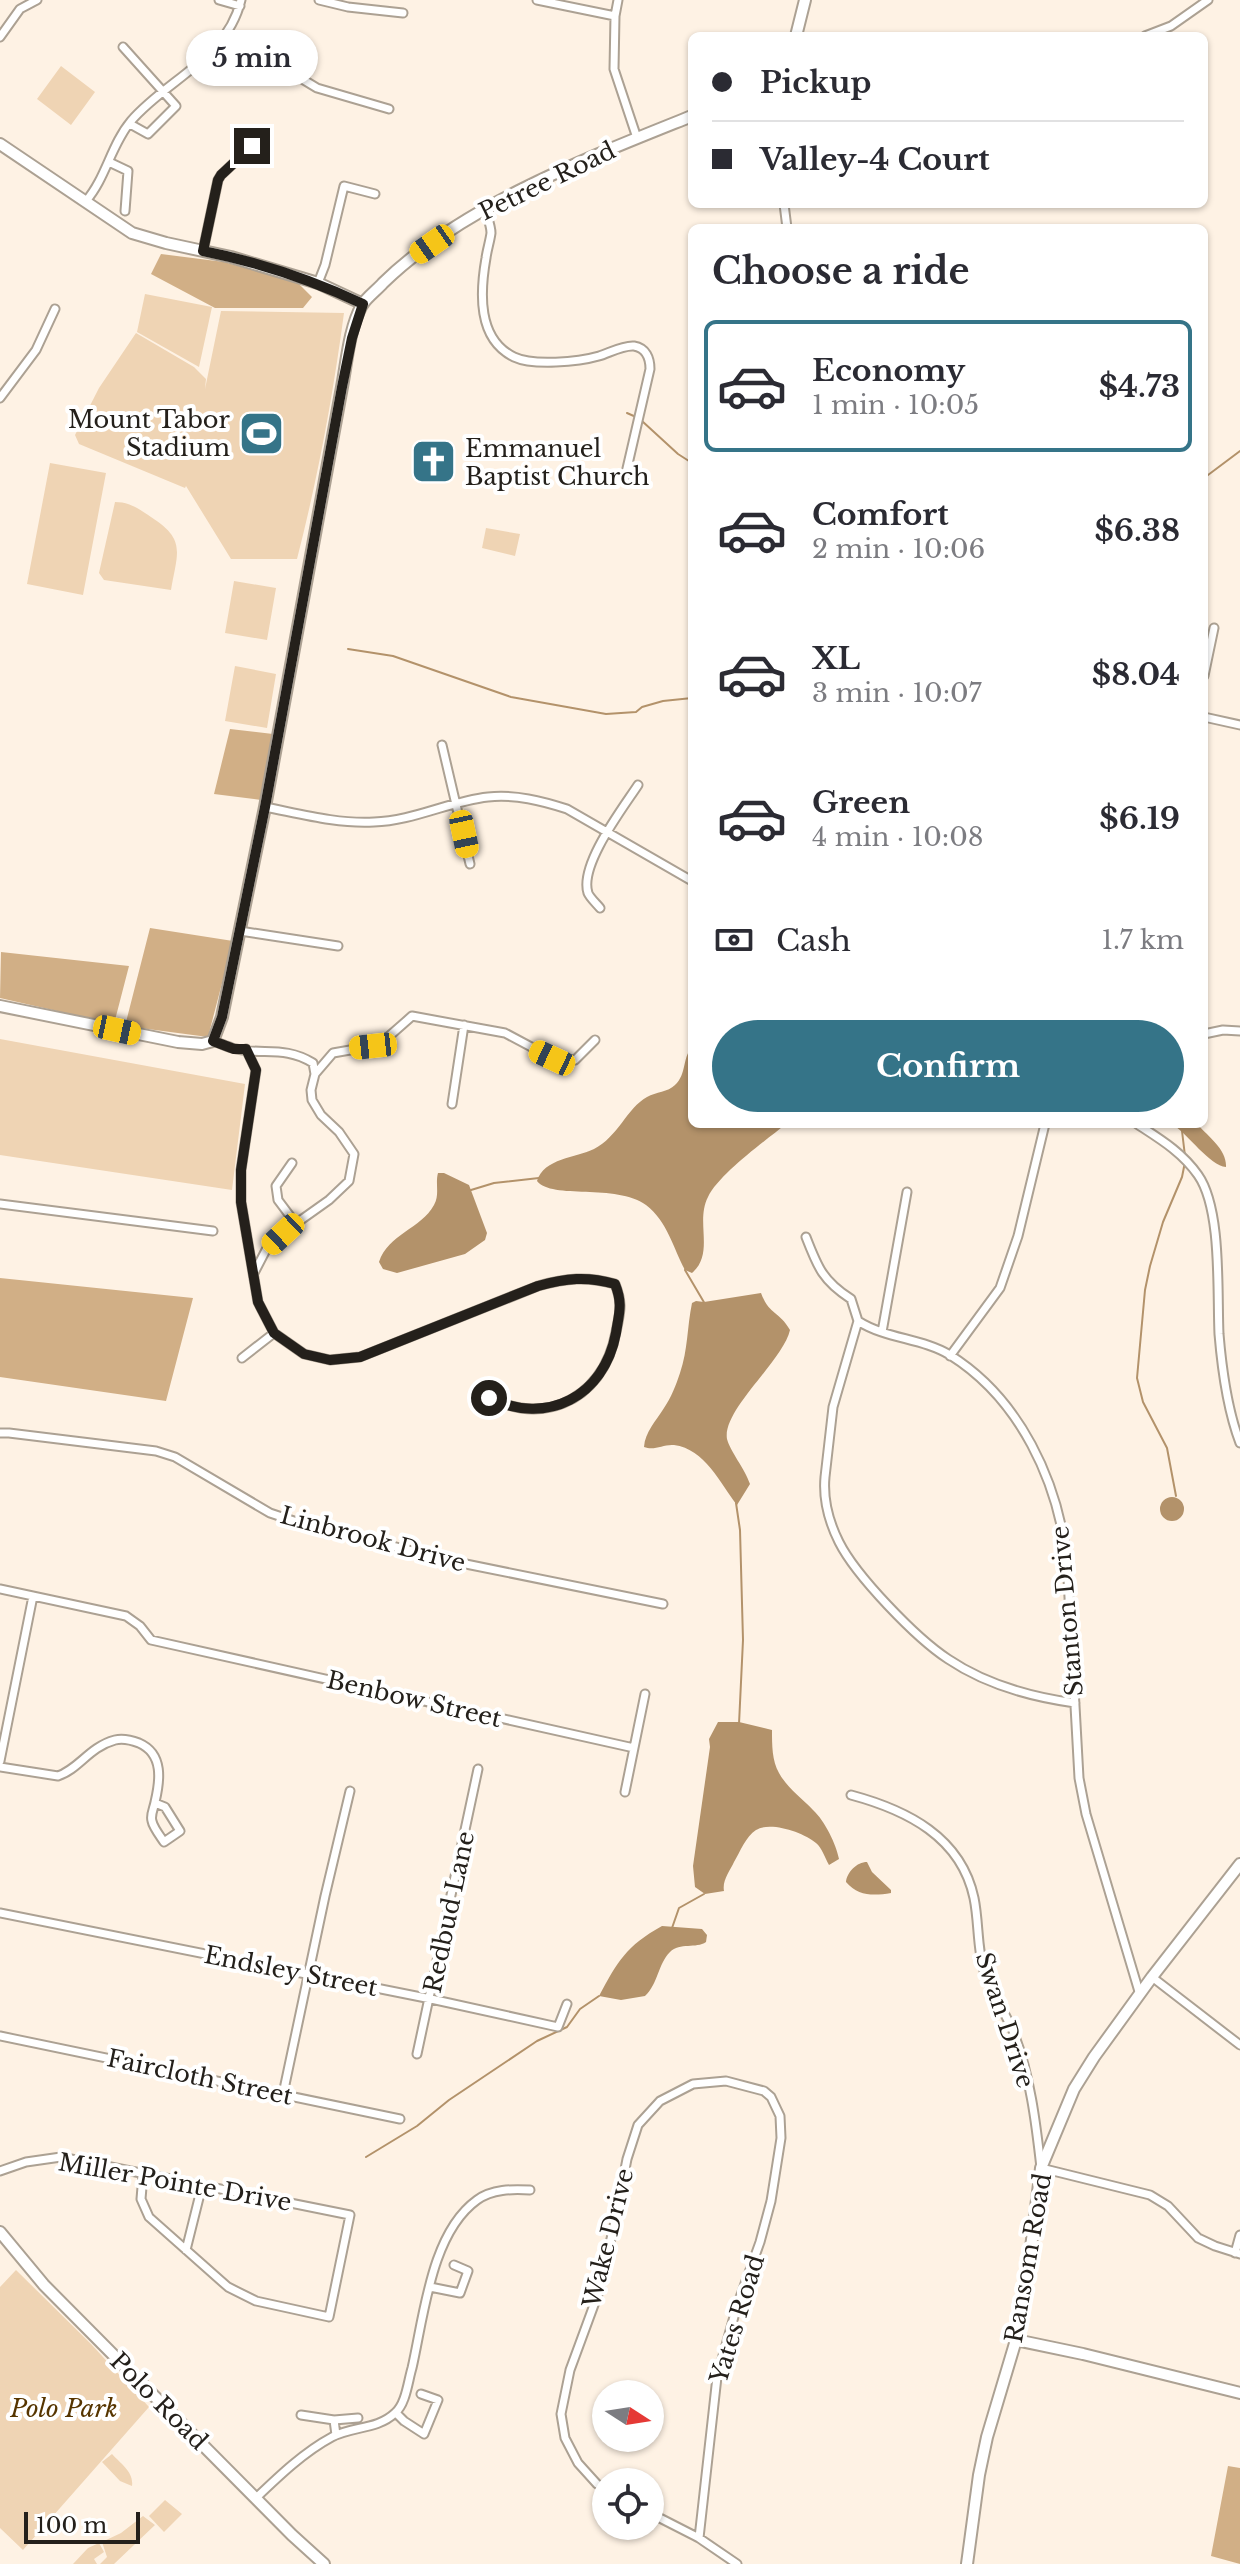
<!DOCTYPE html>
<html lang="en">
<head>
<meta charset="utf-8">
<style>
  body { margin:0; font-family:"Libre Baskerville",serif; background:#f2f2f3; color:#2b2b33; height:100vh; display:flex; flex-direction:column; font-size:30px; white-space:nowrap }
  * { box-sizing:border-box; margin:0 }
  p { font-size:26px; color:#7c7c81 }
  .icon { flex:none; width:44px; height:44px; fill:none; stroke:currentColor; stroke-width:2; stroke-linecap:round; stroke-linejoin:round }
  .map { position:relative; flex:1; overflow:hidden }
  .sheet { position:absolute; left:688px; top:224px; width:520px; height:904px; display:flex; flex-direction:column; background:#fff; border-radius:12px; box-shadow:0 2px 6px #0004 }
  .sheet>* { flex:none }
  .guide { position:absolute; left:688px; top:32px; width:520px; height:176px; border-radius:12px; box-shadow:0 2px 6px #0004; display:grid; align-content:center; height:176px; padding:0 24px; background:#fff }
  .needle { width:52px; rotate:102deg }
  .tools { position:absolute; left:592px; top:2380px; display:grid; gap:16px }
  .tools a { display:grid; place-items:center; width:72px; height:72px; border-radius:50%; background:#fff; box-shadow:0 2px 6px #0004; font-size:40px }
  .scale { position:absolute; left:24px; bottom:20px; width:116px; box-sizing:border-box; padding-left:8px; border:4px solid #24201b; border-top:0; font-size:22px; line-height:28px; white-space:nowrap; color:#24201b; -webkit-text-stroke:6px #fff; paint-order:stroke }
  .end { position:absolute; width:36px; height:36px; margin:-18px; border:10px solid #24201b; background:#fff; box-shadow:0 0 0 4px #fff }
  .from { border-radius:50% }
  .bubble { position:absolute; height:56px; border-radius:28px; background:#fff; box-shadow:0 2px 6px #0004; font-size:26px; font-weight:700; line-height:56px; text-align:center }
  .car { position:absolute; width:24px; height:48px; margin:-24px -12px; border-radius:10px; box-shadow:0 0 6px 2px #0007; background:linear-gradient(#f5c518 24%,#345 0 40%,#f5c518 0 76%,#345 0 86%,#f5c518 0) }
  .guide b { display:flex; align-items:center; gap:28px; height:76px; font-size:30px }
  .guide b+b { border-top:2px solid #e1e1e2 }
  .guide i { width:20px; height:20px; background:#2b2b33 }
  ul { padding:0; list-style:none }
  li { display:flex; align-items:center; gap:24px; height:132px; margin:0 16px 12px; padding:0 8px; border:4px solid transparent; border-radius:12px }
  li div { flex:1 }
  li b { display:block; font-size:30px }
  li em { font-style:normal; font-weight:700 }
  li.current { border-color:#357488 }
  li>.icon { width:72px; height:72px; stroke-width:1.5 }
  h2 { padding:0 24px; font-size:36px; line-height:96px }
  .pay { display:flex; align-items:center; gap:20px; height:88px; padding:0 24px; font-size:30px }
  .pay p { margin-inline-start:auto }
  .button { display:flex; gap:16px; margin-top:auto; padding:16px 24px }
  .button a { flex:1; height:92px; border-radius:48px; background:#357488; color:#fff; font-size:32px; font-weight:700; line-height:92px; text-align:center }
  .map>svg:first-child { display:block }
  .green { fill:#efd4b4 }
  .forest { fill:#d1af86 }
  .water { fill:#b3926a }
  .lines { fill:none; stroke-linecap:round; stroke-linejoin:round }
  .stream { stroke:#b3926a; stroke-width:2 }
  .street-casing { stroke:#aca193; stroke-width:11 }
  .secondary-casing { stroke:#aca193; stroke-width:14 }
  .street { stroke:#fff; stroke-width:7 }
  .secondary { stroke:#fff; stroke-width:10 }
  .route { stroke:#24201b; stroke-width:10 }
  .labels { text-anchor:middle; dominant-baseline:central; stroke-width:8; stroke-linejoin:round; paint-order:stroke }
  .street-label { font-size:24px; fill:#24201b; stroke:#fff }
  .poi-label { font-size:24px; fill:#24201b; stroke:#fff; text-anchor:end }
  .park-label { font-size:24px; font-style:italic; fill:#563500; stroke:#fff }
</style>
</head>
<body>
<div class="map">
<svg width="1240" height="2564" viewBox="0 0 1240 2564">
  <rect width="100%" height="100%" fill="#fef2e4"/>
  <path class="green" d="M61,66L95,92L71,125L37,99Z
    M145,294L212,307L199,367L137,332Z
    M221,311L344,313C333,396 318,477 297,559H231L186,486L185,488L79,444L75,435L99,388L136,333L194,367L206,379L205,389Z
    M50,463L106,473L83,595L27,584Z
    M115,502C130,502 139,509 151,517C187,540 177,553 171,590L104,580L99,573Z
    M486,528L520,534L515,556L482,548Z
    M234,581L276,588L267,640L225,633Z
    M235,666L276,674L267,728L225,721Z
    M0,1039L245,1084L232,1190L0,1155Z
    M16,2270L91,2344L149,2407L23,2550L0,2528V2287Z
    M112,2454C121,2464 134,2472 132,2486L120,2481L102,2462Z
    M165,2500L182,2514L164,2532L149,2516Z
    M143,2516L155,2525L114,2564H100L107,2557L102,2542L121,2533Z
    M99,2543L104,2552L94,2559L97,2564H73L88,2548Z"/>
  <path class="forest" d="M161,254L224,262L298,283L312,297L303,308H215L151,274Z
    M230,729L273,734L261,800L214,794Z
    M150,928L233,941L208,1037L125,1026Z
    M1,952L129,966L114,1024L0,998Z
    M0,1278L193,1298L166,1401L0,1377Z
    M1228,2466L1240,2468V2564L1211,2556Z"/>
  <path class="water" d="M692,1047V1124H786C765,1141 719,1174 708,1197C695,1222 715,1253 692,1273L685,1270C673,1248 668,1222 646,1205C616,1183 552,1200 537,1181C544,1158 576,1158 594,1149C618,1137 627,1108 647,1097C656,1092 668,1092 675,1085C687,1074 682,1058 692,1047Z
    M1172,1124H1197C1209,1137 1227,1150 1226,1167C1210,1166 1188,1134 1172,1124Z
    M438,1173H444L469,1185L487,1233L485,1240L465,1254L397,1273L383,1269L379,1262C388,1234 421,1229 434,1205C440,1194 435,1184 438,1173Z
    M761,1293C769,1315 779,1311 790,1330C783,1361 722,1410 727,1439C730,1451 745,1469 750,1484L737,1505C720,1483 705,1449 674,1445C663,1444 655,1451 644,1447C645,1432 656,1421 664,1408C671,1398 676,1385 680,1373C688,1350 687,1327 692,1303L696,1301L704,1302Z
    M1160 1509a12 12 0 1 1 24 0a12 12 0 1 1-24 0Z
    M718,1722H739L772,1730C772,1745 772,1761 779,1773C788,1789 801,1797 813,1810C825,1821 836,1844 839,1859L829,1865C825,1858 822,1848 816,1843C803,1832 770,1821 756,1830C746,1836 740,1852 734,1862C730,1871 722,1880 724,1891L705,1894L695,1887L693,1866L710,1747L709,1739Z
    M867,1862L872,1872L891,1890V1893C873,1896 858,1896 846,1882C847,1872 857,1862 867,1862Z
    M662,1926L702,1929L707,1935L706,1942C696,1949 680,1942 670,1952C658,1964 658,1984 645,1996L621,2000L599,1996C618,1961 626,1946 662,1926Z"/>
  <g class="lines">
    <path class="stream" d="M627,413L636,417
      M642,421L678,454L692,463
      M1204,478L1240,451
      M348,649L393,656L511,697L606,714L636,712L642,707L663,701L692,698
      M1182,1131L1185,1156
      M471,1190L494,1183L539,1178
      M686,1267L685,1270L705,1304
      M1176,1496L1167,1448L1143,1402L1137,1378L1145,1290L1150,1266L1163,1222L1182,1177L1185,1162
      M736,1503L740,1530L743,1640L739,1724
      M672,1928L679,1908L704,1894
      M366,2157L417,2126L449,2100L537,2041L567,2027L580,2009L599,1996"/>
    <defs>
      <path id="street" d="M219,0L240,6
        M319,0L348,7L403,13
        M537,0L615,16
        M618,0L615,16L614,69L637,138
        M226,33L317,88L389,109
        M1145,36L1171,26L1208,0
        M0,37L20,9L37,0
        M123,47L176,106L148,134L130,124
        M109,162L128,171L125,211
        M86,201C106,178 111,145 131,121C167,79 227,59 241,0
        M784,204L787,228
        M485,209C487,217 491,225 491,233C490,241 487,250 486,258C480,292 477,339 514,357C533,366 578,362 599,356C609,353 623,345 634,346C646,348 650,358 650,369L625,477
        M203,251L218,180L221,175L252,146
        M318,283L325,265L344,186L375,194
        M0,398L36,350L55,309
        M1204,676L1214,628
        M1204,717L1240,725
        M442,745L470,864
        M265,807C301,814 337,824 374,822C413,821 450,801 488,797C515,794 542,801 567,809L692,881
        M600,908C597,904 590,898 588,893C579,865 623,808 638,785
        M240,931L338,946
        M1204,1034L1223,1030L1240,1031
        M213,1041C219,1043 226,1046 232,1048C262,1056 284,1045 313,1063L315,1074
        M246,1049L256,1070L241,1170V1202L258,1302L274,1333L304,1354L330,1360L360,1357L538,1286C566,1278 587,1276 615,1284C623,1304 620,1312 616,1332C603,1404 535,1431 476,1389
        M452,1104L464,1025
        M1137,1124C1160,1139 1182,1152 1198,1175C1222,1209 1217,1292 1219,1334C1222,1370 1227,1409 1240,1443
        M292,1163L276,1186L278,1200L296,1224
        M0,1204L213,1231
        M806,1237C818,1268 823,1281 851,1299L858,1321
        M254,1273L267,1248L284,1232L329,1200L349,1181L354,1154L339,1132L321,1115L312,1100L311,1090L315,1074L333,1053L373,1046L387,1038L412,1016L505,1033L552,1058L575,1060L595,1040
        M858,1321C886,1339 922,1338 950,1355C1020,1399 1058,1481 1067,1561L1079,1778L1086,1814L1140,1995
        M858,1321L833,1407L825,1477C823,1499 829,1522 839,1542C856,1576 916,1638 948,1659C985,1684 1031,1697 1075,1703
        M882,1332L907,1192
        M950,1356L1000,1288L1018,1236L1045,1124
        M242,1358L274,1333
        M0,1433H9L156,1451L175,1457L270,1513L300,1523L456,1562L663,1604
        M0,1589L126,1616L140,1626L151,1640L634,1748
        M0,1761L33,1596
        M0,1767L58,1776C79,1769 89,1747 115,1740C123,1738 131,1740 139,1743C164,1754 160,1781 155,1802C154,1808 150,1815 152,1821C153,1827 160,1836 164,1842L180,1831L165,1807L155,1803
        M625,1792L645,1694
        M851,1795C907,1810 961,1837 974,1898C979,1922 977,1948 984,1971C991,1993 1004,2010 1013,2031C1030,2074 1036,2123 1041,2168L1150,2195L1168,2206L1198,2238L1215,2246L1240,2254
        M0,1913L431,1999L558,2027L567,2004
        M1152,1977L1240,2045
        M0,2036L400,2119
        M417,2054L478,1769
        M283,2094L325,1896L350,1791
        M0,2171L26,2162L61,2157L350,2215L329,2317L256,2301L228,2287L149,2217L141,2199L143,2175
        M186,2250L202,2186
        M1235,2253L1240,2235
        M430,2287L460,2293L468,2271L454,2265
        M396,2413L404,2421L424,2434L438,2400L421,2394
        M301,2415L334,2420
        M336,2435L334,2420L358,2418
        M606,2489L597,2484L578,2463L565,2438L561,2414L570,2370L598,2294L614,2226L627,2159L638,2125L660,2101L693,2084L726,2081L764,2091L771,2097L780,2116L781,2138L771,2201L760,2242L737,2306L717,2377L699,2538
        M256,2498C279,2476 304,2452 332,2437C352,2426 377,2430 395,2413C406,2404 408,2381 412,2368C424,2316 431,2233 477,2200C492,2189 512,2189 530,2190
        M650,2513L699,2538L737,2564"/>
      <path id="secondary" d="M796,36L805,0
        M0,144L132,233L166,243L231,257L318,283L363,304
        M0,1006L178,1042L202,1044L213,1041L222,1017L265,807L342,387C347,361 349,329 362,305C367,297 377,290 383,283C463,205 590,157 692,116
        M0,2232L44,2285L292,2535L324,2564
        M1016,2340L1083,2354L1240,2393
        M967,2564L979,2475L987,2437L1016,2340L1024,2303L1041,2168L1074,2089L1094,2057L1152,1977L1240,1864"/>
    </defs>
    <use href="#street" class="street-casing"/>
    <use href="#secondary" class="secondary-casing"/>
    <use href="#street" class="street"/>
    <use href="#secondary" class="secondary"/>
  </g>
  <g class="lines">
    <path class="route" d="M252,146L221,175L218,180L203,251C258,262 312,280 363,304L352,338L342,387L265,807L222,1017L213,1041L234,1049H246L256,1070L241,1170V1202L258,1302L274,1333L304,1354L330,1360L360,1357L538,1286C566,1278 587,1276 615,1284C623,1304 619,1313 616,1333C604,1397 547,1426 489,1398"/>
  </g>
  <defs>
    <symbol id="stadium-square" viewBox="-11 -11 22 22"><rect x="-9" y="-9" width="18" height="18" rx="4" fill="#357488" stroke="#fff"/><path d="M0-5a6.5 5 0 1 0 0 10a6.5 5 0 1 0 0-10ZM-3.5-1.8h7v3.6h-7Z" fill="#fff"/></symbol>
    <symbol id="church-square" viewBox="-11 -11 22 22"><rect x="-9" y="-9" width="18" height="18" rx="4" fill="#357488" stroke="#fff"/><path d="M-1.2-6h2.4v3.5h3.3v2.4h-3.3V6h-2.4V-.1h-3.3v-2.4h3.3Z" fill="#fff"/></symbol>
  </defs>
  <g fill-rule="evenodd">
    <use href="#stadium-square" x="236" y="408" width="51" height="51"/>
    <use href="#church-square" x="408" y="436" width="51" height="51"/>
  </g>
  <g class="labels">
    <g class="street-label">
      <text transform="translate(547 181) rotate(-26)">Petree Road</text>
      <text transform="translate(373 1539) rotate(15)">Linbrook Drive</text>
      <text transform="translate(1067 1611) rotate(-95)">Stanton Drive</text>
      <text transform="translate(414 1699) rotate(13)">Benbow Street</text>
      <text transform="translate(449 1912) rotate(-78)">Redbud Lane</text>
      <text transform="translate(291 1971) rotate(11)">Endsley Street</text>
      <text transform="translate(1005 2020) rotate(72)">Swan Drive</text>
      <text transform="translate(200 2077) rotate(12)">Faircloth Street</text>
      <text transform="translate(175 2182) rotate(10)">Miller Pointe Drive</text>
      <text transform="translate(608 2238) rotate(-76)">Wake Drive</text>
      <text transform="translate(1028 2258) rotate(-80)">Ransom Road</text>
      <text transform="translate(737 2319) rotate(-73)">Yates Road</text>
      <text transform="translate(159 2401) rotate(45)">Polo Road</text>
    </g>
    <g class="poi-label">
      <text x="230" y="419">Mount Tabor<tspan x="230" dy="28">Stadium</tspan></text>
      <text x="465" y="448" text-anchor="start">Emmanuel<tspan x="465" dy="28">Baptist Church</tspan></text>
    </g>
    <g class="park-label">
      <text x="64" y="2408">Polo Park</text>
    </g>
  </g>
</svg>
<div class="tools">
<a><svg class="needle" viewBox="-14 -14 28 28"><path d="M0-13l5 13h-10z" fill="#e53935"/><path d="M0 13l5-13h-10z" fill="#7c7c81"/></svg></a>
<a><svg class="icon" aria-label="locate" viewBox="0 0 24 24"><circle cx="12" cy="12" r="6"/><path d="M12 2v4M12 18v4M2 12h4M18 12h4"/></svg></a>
</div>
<div class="scale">100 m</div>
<i class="end from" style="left:489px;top:1398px"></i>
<i class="end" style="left:252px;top:146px"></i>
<div class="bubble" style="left:186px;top:30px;width:132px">5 min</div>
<i class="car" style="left:432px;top:244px;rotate:235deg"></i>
<i class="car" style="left:464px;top:834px;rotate:168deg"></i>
<i class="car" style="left:117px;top:1030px;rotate:102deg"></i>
<i class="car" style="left:373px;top:1046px;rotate:264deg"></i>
<i class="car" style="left:552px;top:1058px;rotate:295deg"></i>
<i class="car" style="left:283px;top:1234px;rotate:227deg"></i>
<div class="guide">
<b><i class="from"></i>Pickup</b>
<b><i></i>Valley-4 Court</b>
</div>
<section class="sheet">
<h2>Choose a ride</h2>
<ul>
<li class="current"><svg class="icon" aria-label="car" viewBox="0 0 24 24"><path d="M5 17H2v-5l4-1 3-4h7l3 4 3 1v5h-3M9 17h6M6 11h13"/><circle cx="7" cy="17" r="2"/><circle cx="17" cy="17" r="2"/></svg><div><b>Economy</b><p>1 min · 10:05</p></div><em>$4.73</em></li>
<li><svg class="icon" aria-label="car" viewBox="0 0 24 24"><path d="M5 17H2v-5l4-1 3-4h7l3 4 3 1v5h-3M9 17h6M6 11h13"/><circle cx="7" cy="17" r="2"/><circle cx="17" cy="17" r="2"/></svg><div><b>Comfort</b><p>2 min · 10:06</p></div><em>$6.38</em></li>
<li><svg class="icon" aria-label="car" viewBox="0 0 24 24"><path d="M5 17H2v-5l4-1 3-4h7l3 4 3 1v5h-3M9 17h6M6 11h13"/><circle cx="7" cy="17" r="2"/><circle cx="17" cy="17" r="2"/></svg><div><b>XL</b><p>3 min · 10:07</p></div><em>$8.04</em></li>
<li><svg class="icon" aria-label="car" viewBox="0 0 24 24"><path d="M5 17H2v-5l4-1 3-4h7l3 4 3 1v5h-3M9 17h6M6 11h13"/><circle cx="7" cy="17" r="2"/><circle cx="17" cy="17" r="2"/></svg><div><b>Green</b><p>4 min · 10:08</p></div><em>$6.19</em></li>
</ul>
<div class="pay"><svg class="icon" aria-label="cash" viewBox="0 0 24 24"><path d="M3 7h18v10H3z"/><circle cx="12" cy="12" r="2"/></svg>Cash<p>1.7 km</p></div>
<div class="button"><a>Confirm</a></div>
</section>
</div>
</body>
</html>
